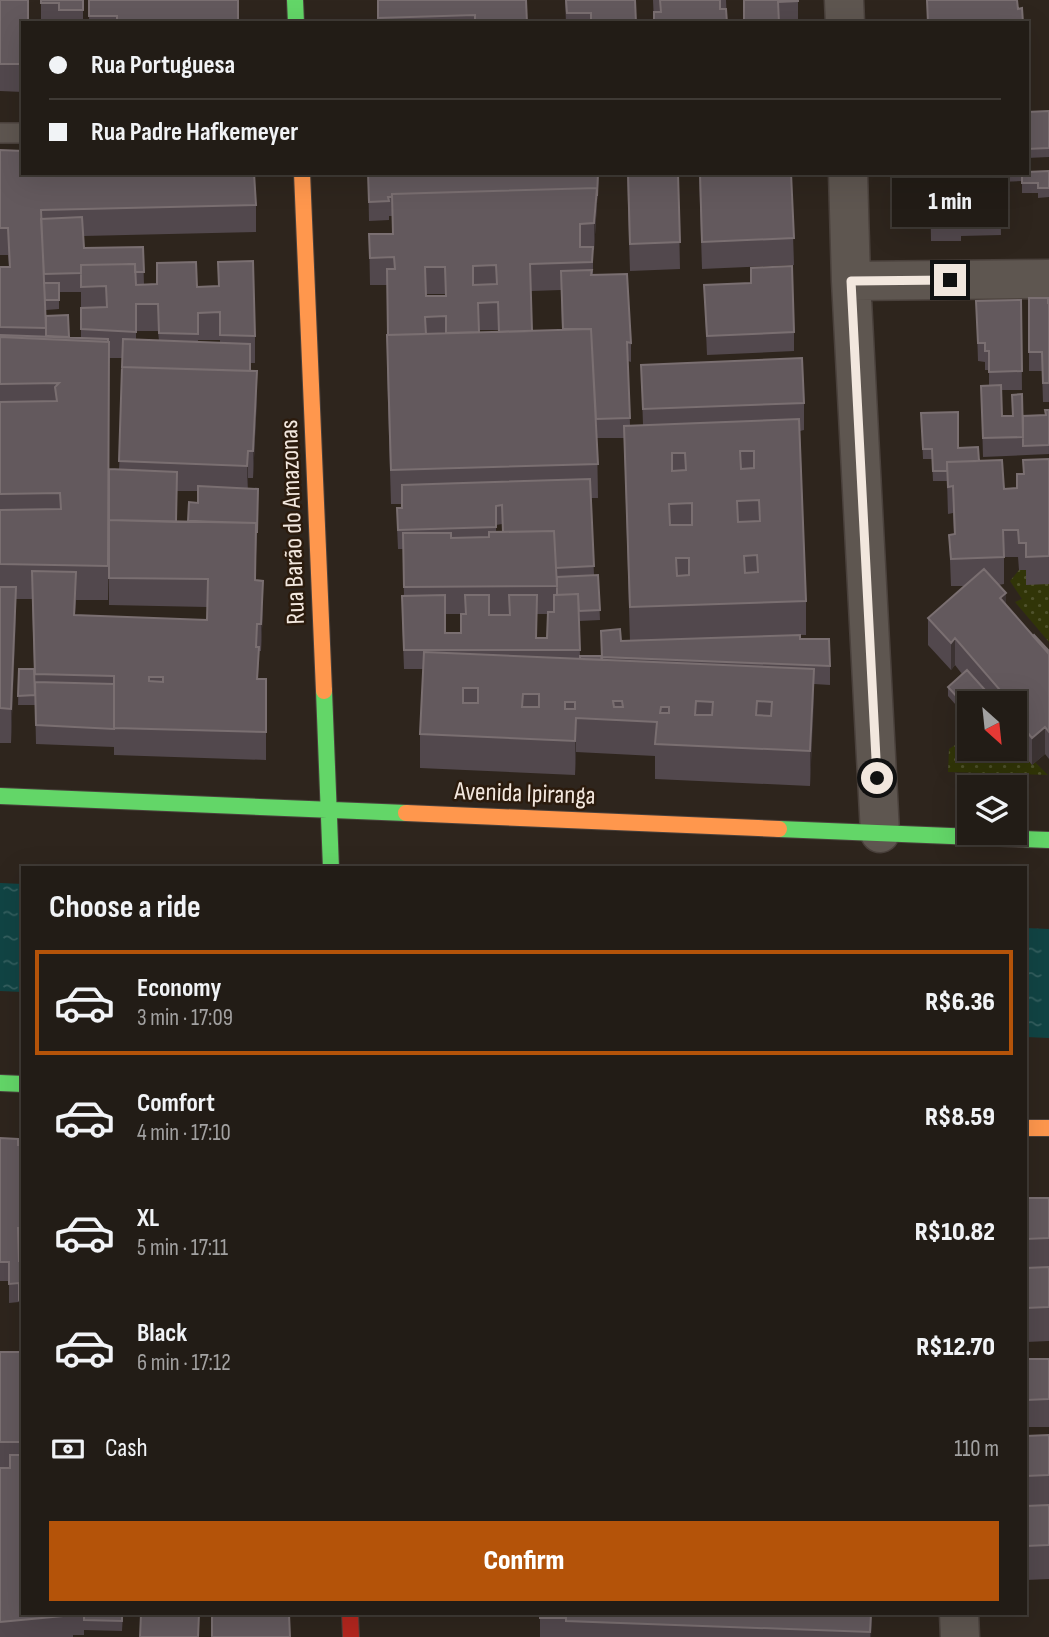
<!DOCTYPE html>
<html lang="en">
<head>
<meta charset="utf-8">
<style>
  body { margin:0; font-family:"Sofia Sans Condensed",sans-serif; background:#2a251f; color:#f1f3f6; height:100vh; display:flex; flex-direction:column; font-size:26px; white-space:nowrap }
  * { box-sizing:border-box; margin:0 }
  p { font-size:23px; color:#a2a1a1 }
  .icon { flex:none; width:38px; height:38px; fill:none; stroke:currentColor; stroke-width:2; stroke-linecap:round; stroke-linejoin:round }
  .map { position:relative; flex:1; overflow:hidden }
  .side { position:absolute; left:21px; top:866px; width:1006px; height:749px; display:flex; flex-direction:column; background:#221c16; border-radius:0px; box-shadow:0 7px 28px #0002,0 0 0 2px #3f3a35 }
  .side>* { flex:none }
  .top-card { position:absolute; left:21px; top:21px; width:1008px; height:154px; border-radius:0px; box-shadow:0 7px 28px #0002,0 0 0 2px #3f3a35; display:grid; align-content:center; height:154px; padding:0 28px; background:#221c16 }
  .needle { width:46px; rotate:153deg }
  .buttons { position:absolute; left:957px; top:691px; display:grid; gap:14px }
  .buttons a { display:grid; place-items:center; width:70px; height:70px; border-radius:0px; background:#221c16; box-shadow:0 7px 28px #0002,0 0 0 2px #3f3a35; font-size:35px }
  .end { position:absolute; width:32px; height:32px; margin:-16px; border:9px solid #f2e7de; background:#111; box-shadow:0 0 0 4px #111 }
  .from { border-radius:50% }
  .bubble { position:absolute; height:49px; border-radius:0px; background:#221c16; box-shadow:0 7px 28px #0002,0 0 0 2px #3f3a35; font-size:23px; font-weight:800; line-height:49px; text-align:center }
  .top-card b { display:flex; align-items:center; gap:24px; height:66px; font-size:26px }
  .top-card b+b { border-top:2px solid #3f3a35 }
  .top-card i { width:18px; height:18px; background:#f1f3f6 }
  ul { padding:0; list-style:none }
  li { display:flex; align-items:center; gap:21px; height:105px; margin:0 14px 10px; padding:0 14px; border:4px solid transparent; border-radius:0px }
  li div { flex:1 }
  li b { display:block; font-size:26px }
  li em { font-style:normal; font-weight:800 }
  li.selected { border-color:#b45309 }
  li>.icon { width:63px; height:63px; stroke-width:1.5 }
  h2 { padding:0 28px; font-size:32px; line-height:84px }
  .pay { display:flex; align-items:center; gap:18px; height:77px; padding:0 28px; font-size:26px }
  .pay p { margin-inline-start:auto }
  .button { display:flex; gap:14px; margin-top:auto; padding:14px 28px }
  .button a { flex:1; height:80px; border-radius:0px; background:#b45309; color:#fff; font-size:28px; font-weight:800; line-height:80px; text-align:center }
  .map>svg:first-child { display:block }
  .garden { fill:url(#garden-dots) }
  .water { fill:url(#water-ripples) }
  .lines { fill:none; stroke-linecap:round; stroke-linejoin:round }
  .lane-casing { stroke:#4a413c; stroke-width:22 }
  .street-casing { stroke:#4a413c; stroke-width:41 }
  .fast-casing { stroke:#4a413c; stroke-width:18 }
  .slow-casing { stroke:#4a413c; stroke-width:18 }
  .jam-casing { stroke:#4a413c; stroke-width:18 }
  .lane { stroke:#5e5650; stroke-width:19 }
  .street { stroke:#5e5650; stroke-width:38 }
  .fast { stroke:#63d668; stroke-width:16 }
  .slow { stroke:#ff974d; stroke-width:16 }
  .jam { stroke:#b3261e; stroke-width:16 }
  .wall { fill:#52484d; fill-rule:evenodd }
  .shaded-wall { fill:#3c3333 }
  .building { fill:#63595d; stroke:#7a6f71; stroke-width:2; fill-rule:evenodd }
  .route { stroke:#f2e7de; stroke-width:9 }
  .labels { text-anchor:middle; dominant-baseline:central; stroke-width:5; stroke-linejoin:round; paint-order:stroke }
  .street-label { font-size:26px; fill:#f2e7de; stroke:#2b1b0d }
</style>
</head>
<body>
<div class="map">
<svg width="1049" height="1637" viewBox="0 0 1049 1637">
  <defs>
    <pattern id="garden-dots" width="8" height="8" patternUnits="userSpaceOnUse" patternTransform="scale(1.75)"><rect width="8" height="8" fill="#313508"/><path d="M2 2h.1M6 6h.1" fill="none" stroke="#4f522c" stroke-width="1.8" stroke-linecap="round"/></pattern>
    <pattern id="water-ripples" width="26" height="14" patternUnits="userSpaceOnUse" patternTransform="scale(1.75)"><rect width="26" height="14" fill="#144"/><path d="M2 4q2-2 4 0t4 0M15 11q2-2 4 0t4 0" fill="none" stroke="#345f5f"/></pattern>
  </defs>
  <rect width="100%" height="100%" fill="#2e251d"/>
  <path class="garden" d="M1019,570H1026L1049,584V642L1015,602L1022,599L1010,581Z
    M969,736L970,749H1015V742L1048,775L948,772L949,749Z"/>
  <path class="water" d="M0,883L23,884V992L0,991Z
    M1026,928L1049,929V1038L1026,1037Z"/>
  <g class="lines">
    <defs>
      <path id="lane" d="M0,133H23"/>
      <path id="street" d="M844,0L845,23
        M848,173L851,281L880,833
        M851,281L1049,279
        M959,1614L960,1637"/>
      <path id="fast" d="M295,0L296,23
        M324,691L331,868
        M0,796L406,813
        M779,829L1049,840
        M0,1083L23,1084"/>
      <path id="slow" d="M302,173L324,691
        M406,813L779,829
        M1026,1128H1049"/>
      <path id="jam" d="M350,1614L351,1637"/>
    </defs>
    <use href="#lane" class="lane-casing"/>
    <use href="#street" class="street-casing"/>
    <use href="#fast" class="fast-casing"/>
    <use href="#slow" class="slow-casing"/>
    <use href="#jam" class="jam-casing"/>
    <use href="#lane" class="lane"/>
    <use href="#street" class="street"/>
    <use href="#fast" class="fast"/>
    <use href="#slow" class="slow"/>
    <use href="#jam" class="jam"/>
  </g>
  <path class="wall" d="M0,0L23,23V92L0,91Z
    M41,0H83V23L41,22Z
    M89,0L238,23H89Z
    M377,0H526L527,23H377Z
    M565,0H635L636,23H566Z
    M653,0H726L727,23H654Z
    M743,0H798V20H779V23H744Z
    M1049,111V157L1027,158V112Z
    M0,150L256,205V232L83,236L84,248L143,247L144,285L197,287L255,336V363H250V371L257,398L253,478H248V488L258,508L255,580L263,608L261,651H259L258,679H266V760L114,755V747L36,744L35,699V705H18L19,669H34L32,599H16L11,743H0V267H9L8,255H0ZM59,292H81V338L69,337L46,316V310L59,309ZM136,331H158L159,341L136,340ZM198,340H220V343L198,342ZM109,358H123L119,470L109,469ZM177,491H198V503L188,522H177ZM109,547V605L207,607V620L75,615L76,600H108Z
    M1049,171V197L1038,198V193H1022V181L1000,182L1001,235L961,236V241H931L930,173H1027Z
    M368,173H599L594,250H593V275L631,343V362L628,361L630,425H643L641,365L804,403V430L800,431L806,601V635H800V639L830,666V685L814,684L810,786L655,779V756L576,752L575,775L420,768V734L423,669H404L402,615L404,596L403,549H398L397,527V508H402V504H391L387,370V285H370L369,234H392V216H389V220L369,221ZM561,290L562,330L532,331L531,291ZM426,294H445V296H426ZM479,330H498V332H479ZM597,438H624L630,641H621L601,631V656H580L579,621L600,620L598,575H594L591,498H598ZM502,524L503,532H496V525ZM445,614H461V633H445ZM489,614H509V615H489ZM536,614H548L547,638H536Z
    M627,173H678L680,269L630,271Z
    M699,173H791L794,265L702,269Z
    M751,268L794,332V351L707,355L704,285L751,283Z
    M1029,298L1049,303V402H1043L1042,371H1029Z
    M1021,300L1022,390H1001L1002,416H1012V395L1023,416L1046,415L1049,410V454L983,457L981,386H989V370H985V362L978,361L976,301Z
    M921,413L958,448L979,461L1004,489L1017,488L1023,474V460L1049,459V584L1026,585V570H1019L1018,557H1004V584L998,585L1006,605L1033,636L1049,651V759L1045,754L1032,765L1017,747V737L1015,734V704H970V721L948,696V687L962,674L955,665L951,670L928,645V618L965,586H951L949,535H954L953,513L948,514L947,481H933L932,459H923Z
    M0,1138L18,1145H23V1247H19V1261H23V1320L19,1319V1302L9,1303V1281H0Z
    M1026,1198H1049V1341L1026,1342Z
    M0,1352H23V1614H123L122,1631L84,1630V1635H73V1637H0Z
    M1026,1359H1049V1427H1026Z
    M1049,1435V1579L1026,1580V1436Z
    M433,1614H467L433,1615Z
    M540,1614H872L871,1637H540Z"/>
  <path class="shaded-wall" d="M598,173H599L594,250V223Z
    M257,371V398L253,478V451Z
    M248,451V478L247,493V466Z
    M263,581V608L261,651V624Z
    M16,587V621L11,743V709Z
    M1006,593V621L1000,598Z
    M955,638V665L951,670V643Z
    M814,669V703L810,786V751Z
    M576,718V752L575,775V741Z
    M1045,727V754L1032,765V738Z
    M871,1614H872L871,1637H870Z"/>
  <path class="building" d="M0,0H28V23H23V64H0Z
    M41,0H83V10H59V3H41Z
    M89,0H238V23H117V16H89Z
    M378,0H526L527,23H475V15L378,18Z
    M566,0H635L636,23L591,22V13H567Z
    M660,0H720V9H726L727,23H654V12H661Z
    M744,0H798V1L778,2L779,23H744Z
    M927,0H1017L1018,9L1022,8L1023,23H928Z
    M1049,111V148L1027,149V112Z
    M0,150L23,151V173H254L256,205L41,210L46,328L0,327V267H10L8,228H0Z
    M1049,171V188H1038V183H1022V173H1027V172Z
    M368,173H598L597,196V188L392,194V197H388L389,201L369,202Z
    M628,173H678L680,242L630,244Z
    M700,173H791L794,238L702,242Z
    M930,173H1000L1001,216L961,218V222H931Z
    M597,188L594,223L580,224V247H593L592,262L530,264L532,331L499,332L498,302L478,303L479,332L446,333V316L425,317L426,334L388,335L387,269H395L394,257L370,258L369,234H393L392,194ZM496,265L497,284L473,285V266ZM425,267H445L446,296H426Z
    M82,217L84,248L143,247L144,272H135V264L81,265V273L44,274L41,219Z
    M253,261L255,336L220,335V312L198,313V334L159,333L158,304H136V332L81,329V308L107,307L106,286L81,287V265L135,264L136,285L157,284V263L196,262L197,287L219,286L218,262Z
    M792,266L794,332L707,336L704,285L751,283V268Z
    M592,270L591,275L627,274L631,343L627,342L630,418L596,419L591,329H563L561,271Z
    M44,283H59V300H45Z
    M1029,298H1048V303H1049V383H1043L1042,352H1029Z
    M1021,300L1022,371L989,372V351H985V343H978L976,301Z
    M68,315L69,337L46,336V316Z
    M591,329L598,464L391,470L387,335Z
    M0,335L108,339V342L0,337Z
    M0,337L109,342L108,566L0,564V510L61,509L60,493L0,494V402L57,401L55,387L59,383L0,384Z
    M123,339L250,344V371L122,367Z
    M802,358L804,403L643,409L641,365Z
    M122,367L257,371L253,451H248L247,466L119,461Z
    M1001,385L1002,416H1013L1012,395L1022,394L1023,437L983,438L981,386Z
    M1045,410H1049V445L1023,446V416L1046,415Z
    M958,412V448L978,447L979,461L947,462V471H933L932,449H923L921,413Z
    M799,419L806,601L630,607L624,426ZM740,451H754V468L741,469ZM672,453H685L686,470L672,471ZM759,500L760,521L738,522L737,501ZM692,503V525H670L669,504ZM757,555L758,572L745,573L744,556ZM676,558H689V575L677,576Z
    M1049,459V556L1026,557V543H1019L1018,530H1003L1004,557L951,559L949,535L955,534L953,486L948,487L947,462L1002,460L1004,489L1017,488V474H1024L1023,460Z
    M109,469L177,472L176,522L109,520Z
    M590,479L594,566L556,568L554,531L503,532L502,505L496,506V527L398,530L397,508H402V485Z
    M198,486L258,489L257,532H256V523L188,521L189,502L198,503Z
    M109,520L256,523L255,580L263,581L261,624H257L256,647H259L257,679H266V732L114,728V676L35,674L32,571L76,572L74,615L207,620L208,579L109,578ZM149,677H163V682L149,681Z
    M554,531L557,586L404,587L403,533H451V538L489,537V532Z
    M984,569L1006,593L1000,598L1049,654V732L1045,727L1032,738L1017,720L1022,715L1015,707V704H1012L955,638L951,643L928,618Z
    M598,575L600,610L579,611L578,594L557,595V577Z
    M0,587H16L11,709L0,708Z
    M578,594L580,650H404L402,596L445,595V633H461V614H466L465,595H489V615H510L509,595H537L536,638H547L548,612H554V595Z
    M620,629L621,641L800,635V639H829L830,666L602,657L601,631Z
    M1034,635L1049,651V654L1033,636Z
    M424,652L814,669L810,751L655,744L657,722L576,718L575,741L420,734ZM463,688H478V703H463ZM523,694H539V707H522ZM613,701H622L623,707H614ZM696,701L713,702L712,715H695ZM757,701L772,702L771,716L756,715ZM565,702H575V709H565ZM661,707H669V713H660Z
    M580,656H601L602,660L580,659Z
    M19,669H34L35,695L18,696Z
    M967,670L994,700L990,704H970V711L948,687Z
    M35,682L114,684V729L36,725Z
    M0,1138L18,1139V1145H23V1228H18L19,1261H23V1301L19,1300V1283L9,1284V1262H0Z
    M1026,1198H1049V1238L1026,1239Z
    M1049,1267V1307L1026,1308V1268Z
    M0,1352H23V1442H0Z
    M1026,1359H1049V1399L1026,1400Z
    M1049,1435V1475L1026,1476V1436Z
    M10,1455H23V1614H73V1615L0,1622V1468H10Z
    M1049,1505V1545L1026,1546V1506Z
    M84,1614H122V1621L84,1620Z
    M141,1614H199L198,1637H140Z
    M212,1614H289L290,1637H212Z
    M540,1614H871L870,1632L566,1621V1618H540Z"/>
  <g class="lines">
    <path class="route" d="M877,778L851,281L950,280"/>
  </g>
  <g class="labels">
    <g class="street-label">
      <text transform="translate(293 522) rotate(-92)">Rua Barão do Amazonas</text>
      <text transform="translate(525 794) rotate(2)">Avenida Ipiranga</text>
    </g>
  </g>
</svg>
<div class="buttons">
<a><svg class="needle" viewBox="-14 -14 28 28"><path d="M0-13l5 13h-10z" fill="#e53935"/><path d="M0 13l5-13h-10z" fill="#a2a1a1"/></svg></a>
<a><svg class="icon" aria-label="layers" viewBox="0 0 24 24"><path d="M12 4l9 5-9 5-9-5zM3 14l9 5 9-5"/></svg></a>
</div>
<i class="end from" style="left:877px;top:778px"></i>
<i class="end" style="left:950px;top:280px"></i>
<div class="bubble" style="left:892px;top:178px;width:116px">1 min</div>
<div class="top-card">
<b><i class="from"></i>Rua Portuguesa</b>
<b><i></i>Rua Padre Hafkemeyer</b>
</div>
<section class="side">
<h2>Choose a ride</h2>
<ul>
<li class="selected"><svg class="icon" aria-label="car" viewBox="0 0 24 24"><path d="M5 17H2v-5l4-1 3-4h7l3 4 3 1v5h-3M9 17h6M6 11h13"/><circle cx="7" cy="17" r="2"/><circle cx="17" cy="17" r="2"/></svg><div><b>Economy</b><p>3 min · 17:09</p></div><em>R$6.36</em></li>
<li><svg class="icon" aria-label="car" viewBox="0 0 24 24"><path d="M5 17H2v-5l4-1 3-4h7l3 4 3 1v5h-3M9 17h6M6 11h13"/><circle cx="7" cy="17" r="2"/><circle cx="17" cy="17" r="2"/></svg><div><b>Comfort</b><p>4 min · 17:10</p></div><em>R$8.59</em></li>
<li><svg class="icon" aria-label="car" viewBox="0 0 24 24"><path d="M5 17H2v-5l4-1 3-4h7l3 4 3 1v5h-3M9 17h6M6 11h13"/><circle cx="7" cy="17" r="2"/><circle cx="17" cy="17" r="2"/></svg><div><b>XL</b><p>5 min · 17:11</p></div><em>R$10.82</em></li>
<li><svg class="icon" aria-label="car" viewBox="0 0 24 24"><path d="M5 17H2v-5l4-1 3-4h7l3 4 3 1v5h-3M9 17h6M6 11h13"/><circle cx="7" cy="17" r="2"/><circle cx="17" cy="17" r="2"/></svg><div><b>Black</b><p>6 min · 17:12</p></div><em>R$12.70</em></li>
</ul>
<div class="pay"><svg class="icon" aria-label="cash" viewBox="0 0 24 24"><path d="M3 7h18v10H3z"/><circle cx="12" cy="12" r="2"/></svg>Cash<p>110 m</p></div>
<div class="button"><a>Confirm</a></div>
</section>
</div>
</body>
</html>
